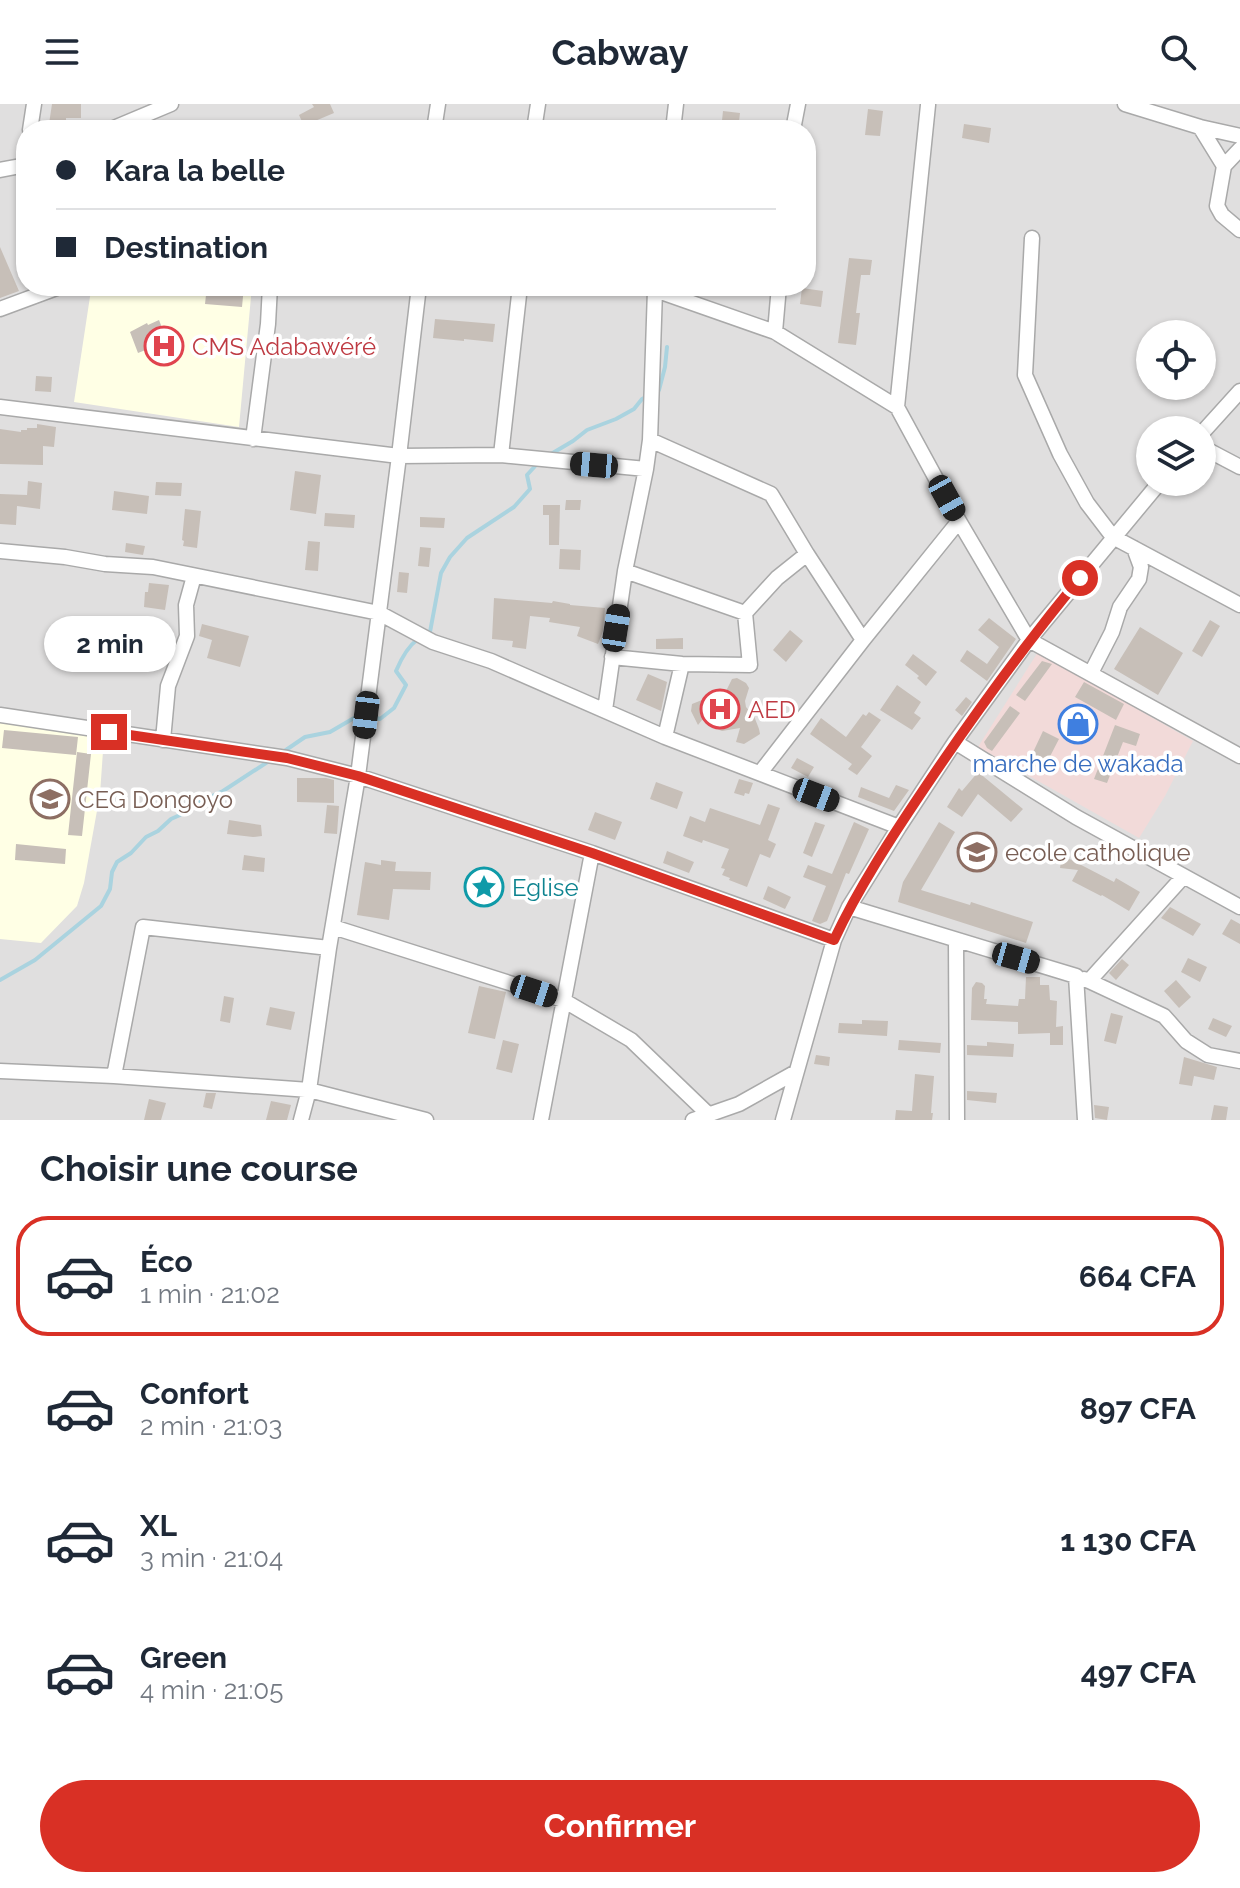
<!DOCTYPE html>
<html lang="fr">
<head>
<meta charset="utf-8">
<style>
  body { margin:0; font-family:Raleway,sans-serif; background:#f2f2f3; color:#1f2937; height:100vh; display:flex; flex-direction:column; font-size:30px; white-space:nowrap }
  * { box-sizing:border-box; margin:0 }
  p { font-size:26px; color:#747a83 }
  .icon { flex:none; width:44px; height:44px; fill:none; stroke:currentColor; stroke-width:2; stroke-linecap:round; stroke-linejoin:round }
  .map { position:relative; height:1016px; overflow:hidden }
  .side { display:flex; flex-direction:column; background:#fff; flex:1 }
  .side>* { flex:none }
  .banner { position:absolute; left:16px; top:16px; width:800px; height:176px; border-radius:32px; box-shadow:0 2px 6px #0004; display:grid; align-content:center; height:176px; padding:0 40px; background:#fff }
  .buttons { position:absolute; left:1136px; top:216px; display:grid; gap:16px }
  .buttons a { display:grid; place-items:center; width:80px; height:80px; border-radius:50%; background:#fff; box-shadow:0 2px 6px #0004; font-size:40px }
  .end { position:absolute; width:36px; height:36px; margin:-18px; border:10px solid #d93025; background:#fff; box-shadow:0 0 0 4px #fff }
  .from { border-radius:50% }
  .bubble { position:absolute; height:56px; border-radius:28px; background:#fff; box-shadow:0 2px 6px #0004; font-size:26px; font-weight:700; line-height:56px; text-align:center }
  .car { position:absolute; width:24px; height:48px; margin:-24px -12px; border-radius:10px; box-shadow:0 0 6px 2px #0007; background:linear-gradient(#222 24%,#8ab4d8 0 40%,#222 0 76%,#8ab4d8 0 86%,#222 0) }
  .banner b { display:flex; align-items:center; gap:28px; height:76px; font-size:30px }
  .banner b+b { border-top:2px solid #e0e1e3 }
  .banner i { width:20px; height:20px; background:#1f2937 }
  ul { padding:0; list-style:none }
  li { display:flex; align-items:center; gap:24px; height:120px; margin:0 16px 12px; padding:0 24px; border:4px solid transparent; border-radius:32px }
  li div { flex:1 }
  li b { display:block; font-size:30px }
  li em { font-style:normal; font-weight:700 }
  li.on { border-color:#d93025 }
  li>.icon { width:72px; height:72px; stroke-width:1.5 }
  h2 { padding:0 40px; font-size:36px; line-height:96px }
  .cta { display:flex; gap:16px; margin-top:auto; padding:16px 40px }
  .cta a { flex:1; height:92px; border-radius:48px; background:#d93025; color:#fff; font-size:32px; font-weight:700; line-height:92px; text-align:center }
  header { display:flex; justify-content:space-between; align-items:center; height:104px; padding:0 40px; background:#fff; font-size:36px; font-weight:700 }
  .map>svg:first-child { display:block }
  .residential { fill:#e0dfdf; fill-rule:evenodd }
  .commercial { fill:#f2dad9 }
  .education { fill:#ffffe5 }
  .lines { fill:none; stroke-linecap:round; stroke-linejoin:round }
  .stream { stroke:#aad3df; stroke-width:4 }
  .building { fill:#c7bfb8 }
  .street-casing { stroke:#a9a9a9; stroke-width:17 }
  .street { stroke:#fff; stroke-width:14 }
  .route { stroke:#d93025; stroke-width:10 }
  .labels { text-anchor:middle; dominant-baseline:central; stroke-width:7; stroke-linejoin:round; paint-order:stroke }
  .health-label { font-size:24px; fill:#be3a42; stroke:#fff; text-anchor:start }
  .shop-label { font-size:24px; fill:#366cbe; stroke:#fff }
  .education-label { font-size:24px; fill:#785e54; stroke:#fff; text-anchor:start }
  .culture-label { font-size:24px; fill:#0d838f; stroke:#fff; text-anchor:start }
</style>
</head>
<body>
<header><svg class="icon" aria-label="menu" viewBox="0 0 24 24"><path d="M4 6h16M4 12h16M4 18h16"/></svg>Cabway<svg class="icon" aria-label="search" viewBox="0 0 24 24"><circle cx="10" cy="10" r="6"/><path d="M15 15l6 6"/></svg></header>
<div class="map">
<svg width="1240" height="1016" viewBox="0 0 1240 1016">
  <rect width="100%" height="100%" fill="#f2efe9"/>
  <path class="residential" d="M0,0H1240V1016H0ZM26,26H806V182H26ZM1150,230H1202V282H1150ZM1150,326H1202V378H1150Z"/>
  <path class="commercial" d="M1038,548L1193,637L1165,692L1139,734L978,643Z"/>
  <path class="education" d="M102,182H252L239,323L74,298L91,186Z
    M0,617L104,633L100,690L84,779L77,802L41,839L0,835Z"/>
  <g class="lines">
    <path class="stream" d="M656,288L659,286L665,263L667,243
      M551,350L573,337L587,326L616,315L634,305L642,295L648,292
      M425,531L430,528L441,469L450,453L467,434L514,403L530,385L527,371L537,360
      M370,612L380,615L394,604L406,581L396,567C401,555 407,543 418,535
      M283,648L305,633L330,628L354,614L361,612
      M0,876L35,856L101,802L110,785L112,768L117,758L131,749L146,733L158,727L171,715L189,707L195,700L223,687L269,657"/>
  </g>
  <path class="building" d="M52,0H81V14H66V17L49,20Z
    M312,0H330L334,9L315,17L318,26H306L299,11L314,3Z
    M868,5L883,7L880,32L865,31Z
    M723,7L740,9L738,26H721Z
    M964,20L991,24L989,39L962,34Z
    M0,143L19,187L0,194Z
    M849,154L872,156L870,171H861L856,209H860L856,241L838,239Z
    M218,182H244L242,203L205,200L206,191L217,192Z
    M802,184L823,187L821,203L800,200Z
    M435,215L495,220L493,238L464,235V237L433,234Z
    M159,216L166,234L152,239L153,243L138,249L130,228L147,219L148,221Z
    M36,272L52,273L51,288L35,287Z
    M37,320L56,323L54,343L43,342V361L0,360V325L21,328V326H27V324H37Z
    M295,367L321,371L316,410L290,406Z
    M28,377L42,379L40,405L17,402L16,421L0,420V390L27,391Z
    M156,378L182,379L181,392L155,391Z
    M114,387L149,392L147,410L112,406Z
    M566,396H581L580,406H565Z
    M543,401H560L559,441H549V411H543Z
    M185,405L201,407L197,444L183,442L184,437L182,436Z
    M325,409L355,411L354,424L324,422Z
    M420,413L445,414L444,424L420,423Z
    M308,437L320,438L318,467L305,466Z
    M126,439L145,442L143,451L125,448Z
    M420,443L431,444L429,463L418,462Z
    M560,445L581,446L580,466L559,465Z
    M399,468L409,469L407,489L397,488Z
    M149,479L169,481L165,506L144,503L145,488H148Z
    M494,494L552,499L553,497L570,500V501L605,504L603,527L598,540L577,532L580,523L549,518L550,514L530,512L526,545L512,543L513,537L492,535Z
    M989,514L1016,535L987,577L960,557L967,546L987,560L999,543L978,526Z
    M1210,516L1220,522L1202,553L1192,547Z
    M202,520L249,532L240,563L207,554L212,536L199,532Z
    M72,521L94,524L93,534L71,531Z
    M1140,523L1183,549L1158,591L1114,565Z
    M790,526L803,537L786,558L773,546Z
    M683,534V545H656V535Z
    M913,550L937,568L926,582L917,574L919,572L905,561Z
    M1042,557L1052,560L1025,597L1016,591Z
    M648,570L667,578L661,607L636,596Z
    M737,574L746,579L749,584L745,597L746,603L754,612L759,625L760,630L757,632L744,640L736,638L740,624L722,627L717,625L715,614L702,616L698,621L691,607L692,600L712,592L725,589L732,575Z
    M1084,578L1124,600L1116,616L1075,593Z
    M897,581L921,598L914,609L921,614L912,626L880,606Z
    M966,593L972,598L962,612L955,606Z
    M1010,602L1020,609L992,647L987,644L984,638Z
    M869,608L881,616L861,643L872,652L857,671L848,665L852,660L810,630L821,614L846,633L863,610L866,612Z
    M1115,621L1140,630L1136,642L1123,638L1107,679L1094,675Z
    M4,626L78,633L76,651L2,644Z
    M1043,627L1059,635L1043,666L1028,659Z
    M77,648L91,650L82,732L68,731Z
    M797,654L814,663L808,673L791,664Z
    M978,668L1023,705L1011,718L978,690L962,713L947,703L959,684L962,687Z
    M297,674H326L334,676V699L297,698Z
    M739,675L753,679L749,690L745,689L744,692L734,689Z
    M656,678L683,688L677,705L650,695Z
    M896,681L909,686L894,707L858,693L861,683L889,694Z
    M768,700L780,704L768,736L776,740L770,754L760,750L747,783L729,776L730,774L722,771L725,765L721,764L729,745L703,736L702,739L683,732L690,712L705,718L710,704L760,721Z
    M327,701L339,702L337,730L324,729Z
    M595,708L622,718L615,736L588,726Z
    M229,716L261,721L262,732L253,733L227,730Z
    M815,718L825,721L812,753L803,749Z
    M854,718L869,725L849,770L846,769L827,817L820,820L812,817L826,782L803,773L808,761L832,770Z
    M939,718L955,728L921,786L970,801L971,798L1033,818L1026,839L898,798L903,778Z
    M16,740L66,745L65,760L15,756Z
    M667,747L694,758L689,769L663,759Z
    M244,751L265,754L264,768L242,766Z
    M1062,751L1114,778L1116,774L1140,788L1129,807L1102,791L1101,792L1072,777L1078,766L1060,764Z
    M381,756L396,758L395,767L431,768L430,786L393,785L389,816L357,811L365,758L381,761Z
    M768,782L791,793L785,805L763,795Z
    M1170,803L1201,820L1193,832L1161,814Z
    M1231,815L1240,820V840L1222,830Z
    M1188,854L1207,863L1200,878L1181,868Z
    M1122,855L1129,861L1116,876L1109,869Z
    M1026,873H1040V881H1049L1050,896L1057,897L1056,923L1063,922V941H1050V929L1018,930V918L971,916L972,884L976,878L982,879L985,882L984,895H987L986,900L1018,902L1019,895H1025Z
    M1176,876L1191,893L1179,904L1164,887Z
    M479,882L506,888L495,935L468,929Z
    M224,892L234,894L230,919L220,917Z
    M270,903L295,908L291,926L266,921Z
    M1111,909L1123,912L1116,940L1104,937Z
    M1213,914L1232,922L1226,933L1208,925Z
    M862,916L888,917L887,932L838,929L839,919L862,920Z
    M503,936L519,940L512,969L496,965Z
    M899,936L941,939L940,949L898,946Z
    M987,938L1014,940L1013,953L967,951V941L987,942Z
    M816,951L830,953L829,962L814,960Z
    M1184,953L1217,963L1214,976L1194,972L1192,982L1179,980Z
    M915,970L934,972L931,1009H933L932,1016H895L896,1006L912,1007Z
    M967,987L997,989L996,999L967,996Z
    M206,989H216L212,1005L203,1003Z
    M149,995L166,999L161,1016H144Z
    M271,997L291,1001L287,1016H266Z
    M1094,1001L1109,1003L1107,1016L1095,1014Z
    M1214,1001L1228,1003L1226,1016H1211Z"/>
  <g class="lines">
    <defs>
      <path id="street" d="M1125,0L1200,23L1224,62L1217,102L1222,111L1240,126
        M928,1L897,303L959,417L1029,536L1240,652
        M1200,23L1240,32
        M30,26L34,0
        M109,26L171,0
        M434,26L438,0
        M534,26L538,0
        M673,26L676,0
        M793,26L798,0
        M1224,62L1240,45
        M0,66L26,61
        M1032,134L1025,271L1060,350L1087,399L1113,433L1240,501
        M0,205L62,182
        M775,228L779,182
        M0,303L399,352L501,351L646,365
        M1202,329L1240,287
        M253,335L268,220L270,182
        M650,336L771,390L807,450L863,536
        M1202,343L1240,363
        M501,351L520,182
        M0,447L65,453L105,460L153,463L379,509L433,538L491,557L665,633L899,723
        M625,467L745,509
        M612,553L682,560L750,561L745,509L777,474L807,450
        M1091,569L1112,528L1120,503L1139,475L1141,463L1134,444
        M605,606L625,467L646,365L650,336L655,186L775,228L897,303
        M0,611L287,654L358,672L592,749L834,836
        M665,633L682,560
        M163,636L168,582L187,532L186,501L194,472
        M955,638L1076,713L1240,803
        M760,669L863,536L959,417
        M849,803L1076,872L1085,1016
        M333,823L563,896L631,936L708,1010
        M956,837L957,1016
        M1084,875L1089,877L1183,773
        M1089,877L1164,912L1186,937L1208,951L1240,957
        M0,967L114,972L309,986L426,1016
        M114,972L143,823L329,844
        M301,1016L309,986L329,844L358,672L399,352L419,182
        M541,1016L592,749
        M693,1016L739,1000L796,968
        M783,1016L834,836L849,803L899,723L955,638L1029,536L1160,378"/>
    </defs>
    <use href="#street" class="street-casing"/>
    <use href="#street" class="street"/>
  </g>
  <g class="lines">
    <path class="route" d="M109,628L287,654L358,672L592,749L834,836C859,783 891,734 924,685C973,612 1024,542 1080,474"/>
  </g>
  <defs>
    <symbol id="hospital-ring" viewBox="-11 -11 22 22"><circle r="9.5" fill="#fff" stroke="#e0444e" stroke-width="1.5"/><path d="M-5-5h3v3.5h4V-5h3V5h-3V1.5h-4V5h-3Z" fill="#e0444e"/></symbol>
    <symbol id="shop-ring" viewBox="-11 -11 22 22"><circle r="9.5" fill="#fff" stroke="#3f7fe0" stroke-width="1.5"/><path d="M-5-2.5h2.3a2.7 3.5 0 0 1 5.4 0H5L5.5 6h-11ZM-1.5-2.5h3a1.5 2.3 0 0 0-3 0Z" fill="#3f7fe0"/></symbol>
    <symbol id="school-ring" viewBox="-11 -11 22 22"><circle r="9.5" fill="#fff" stroke="#8d6e63" stroke-width="1.5"/><path d="M0-5L7-2L0 1L-7-2ZM-4 1L0 2.5L4 1V4Q0 6-4 4Z" fill="#8d6e63"/></symbol>
    <symbol id="sight-ring" viewBox="-11 -11 22 22"><circle r="9.5" fill="#fff" stroke="#0f9aa8" stroke-width="1.5"/><path d="M0-6L1.8-2.2L6-1.7L2.9 1.2L3.7 5.4L0 3.3L-3.7 5.4L-2.9 1.2L-6-1.7L-1.8-2.2Z" fill="#0f9aa8"/></symbol>
  </defs>
  <g fill-rule="evenodd">
    <use href="#hospital-ring" x="142" y="220" width="44" height="44"/>
    <use href="#hospital-ring" x="698" y="583" width="44" height="44"/>
    <use href="#shop-ring" x="1056" y="598" width="44" height="44"/>
    <use href="#school-ring" x="28" y="673" width="44" height="44"/>
    <use href="#school-ring" x="955" y="726" width="44" height="44"/>
    <use href="#sight-ring" x="462" y="761" width="44" height="44"/>
  </g>
  <g class="labels">
    <g class="health-label">
      <text x="192" y="242">CMS Adabawéré</text>
      <text x="748" y="605">AED</text>
    </g>
    <g class="shop-label">
      <text x="1078" y="659">marche de wakada</text>
    </g>
    <g class="education-label">
      <text x="78" y="695">CEG Dongoyo</text>
      <text x="1005" y="748">ecole catholique</text>
    </g>
    <g class="culture-label">
      <text x="512" y="783">Eglise</text>
    </g>
  </g>
</svg>
<div class="buttons">
<a><svg class="icon" aria-label="locate" viewBox="0 0 24 24"><circle cx="12" cy="12" r="6"/><path d="M12 2v4M12 18v4M2 12h4M18 12h4"/></svg></a>
<a><svg class="icon" aria-label="layers" viewBox="0 0 24 24"><path d="M12 4l9 5-9 5-9-5zM3 14l9 5 9-5"/></svg></a>
</div>
<i class="end from" style="left:1080px;top:474px"></i>
<i class="end" style="left:109px;top:628px"></i>
<div class="bubble" style="left:44px;top:512px;width:132px">2 min</div>
<i class="car" style="left:594px;top:361px;rotate:275deg"></i>
<i class="car" style="left:947px;top:394px;rotate:151deg"></i>
<i class="car" style="left:616px;top:524px;rotate:9deg"></i>
<i class="car" style="left:366px;top:611px;rotate:187deg"></i>
<i class="car" style="left:816px;top:691px;rotate:111deg"></i>
<i class="car" style="left:1016px;top:854px;rotate:106deg"></i>
<i class="car" style="left:534px;top:887px;rotate:108deg"></i>
<div class="banner">
<b><i class="from"></i>Kara la belle</b>
<b><i></i>Destination</b>
</div>
</div>
<section class="side">
<h2>Choisir une course</h2>
<ul>
<li class="on"><svg class="icon" aria-label="car" viewBox="0 0 24 24"><path d="M5 17H2v-5l4-1 3-4h7l3 4 3 1v5h-3M9 17h6M6 11h13"/><circle cx="7" cy="17" r="2"/><circle cx="17" cy="17" r="2"/></svg><div><b>Éco</b><p>1 min · 21:02</p></div><em>664 CFA</em></li>
<li><svg class="icon" aria-label="car" viewBox="0 0 24 24"><path d="M5 17H2v-5l4-1 3-4h7l3 4 3 1v5h-3M9 17h6M6 11h13"/><circle cx="7" cy="17" r="2"/><circle cx="17" cy="17" r="2"/></svg><div><b>Confort</b><p>2 min · 21:03</p></div><em>897 CFA</em></li>
<li><svg class="icon" aria-label="car" viewBox="0 0 24 24"><path d="M5 17H2v-5l4-1 3-4h7l3 4 3 1v5h-3M9 17h6M6 11h13"/><circle cx="7" cy="17" r="2"/><circle cx="17" cy="17" r="2"/></svg><div><b>XL</b><p>3 min · 21:04</p></div><em>1 130 CFA</em></li>
<li><svg class="icon" aria-label="car" viewBox="0 0 24 24"><path d="M5 17H2v-5l4-1 3-4h7l3 4 3 1v5h-3M9 17h6M6 11h13"/><circle cx="7" cy="17" r="2"/><circle cx="17" cy="17" r="2"/></svg><div><b>Green</b><p>4 min · 21:05</p></div><em>497 CFA</em></li>
</ul>
<div class="cta"><a>Confirmer</a></div>
</section>
</body>
</html>
